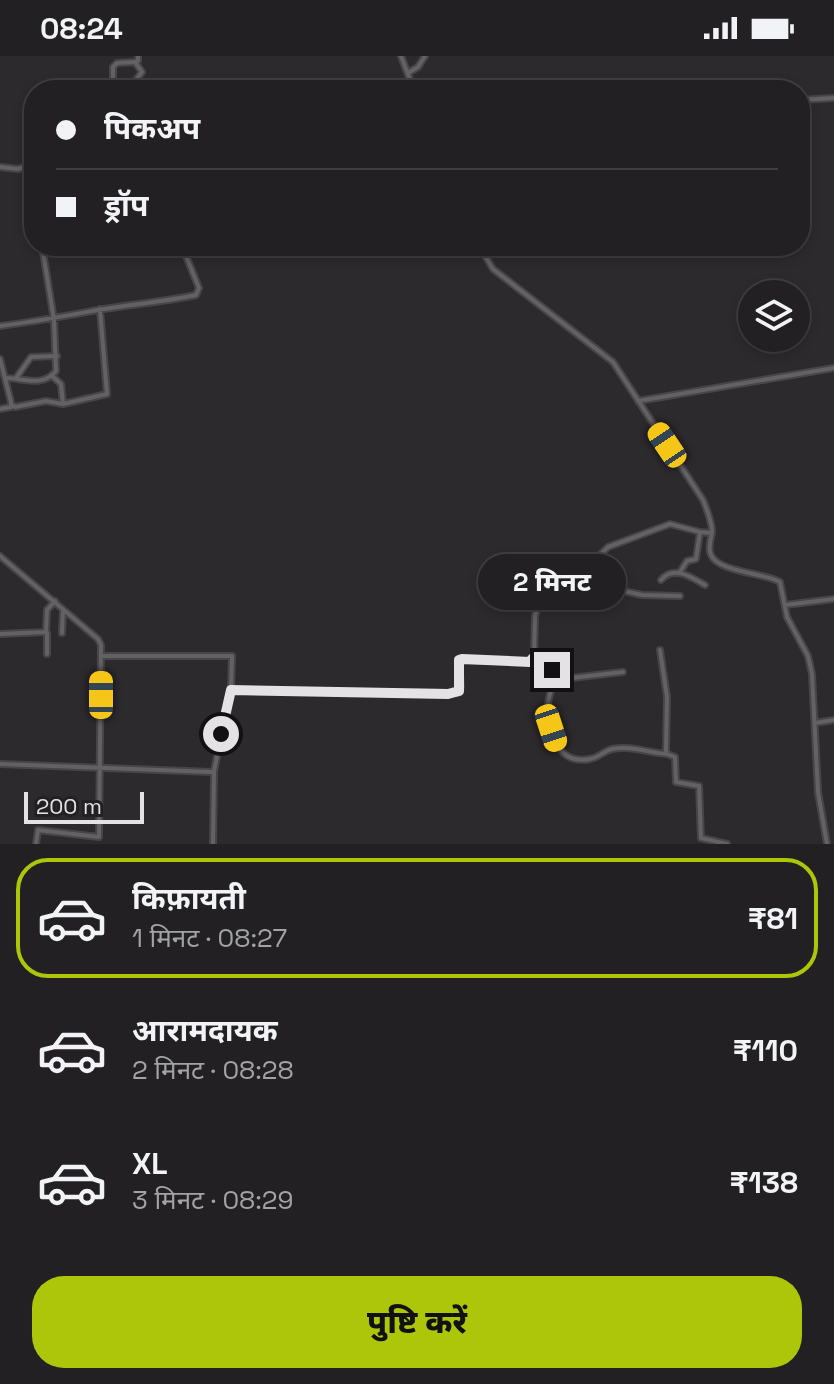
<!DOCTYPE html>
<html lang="hi">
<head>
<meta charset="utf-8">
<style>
  body { margin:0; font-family:"Space Grotesk","Noto Sans Devanagari",sans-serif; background:#2e2d2f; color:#f1f3f6; height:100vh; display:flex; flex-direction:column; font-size:30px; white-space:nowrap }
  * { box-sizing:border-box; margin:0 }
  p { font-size:26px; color:#a2a3a5 }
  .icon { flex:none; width:44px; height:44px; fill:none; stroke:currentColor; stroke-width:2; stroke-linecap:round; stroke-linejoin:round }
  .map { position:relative; height:788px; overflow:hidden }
  .drawer { display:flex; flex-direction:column; background:#222022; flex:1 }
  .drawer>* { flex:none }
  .top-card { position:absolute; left:24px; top:24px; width:786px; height:176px; border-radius:32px; box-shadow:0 4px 12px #0003,0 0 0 2px #3f3e40; display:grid; align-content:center; height:176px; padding:0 32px; background:#222022 }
  .controls { position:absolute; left:738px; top:224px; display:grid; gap:16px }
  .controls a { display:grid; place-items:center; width:72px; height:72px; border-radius:50%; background:#222022; box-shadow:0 4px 12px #0003,0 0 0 2px #3f3e40; font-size:40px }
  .scale { position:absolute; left:24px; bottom:20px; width:120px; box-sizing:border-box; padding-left:8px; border:4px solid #e4e2e4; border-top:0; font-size:22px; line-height:28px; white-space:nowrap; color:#e4e2e4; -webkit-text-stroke:6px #232024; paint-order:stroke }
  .end { position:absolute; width:36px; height:36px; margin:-18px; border:10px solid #e4e2e4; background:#111; box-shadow:0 0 0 4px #111 }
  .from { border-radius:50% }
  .bubble { position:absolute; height:56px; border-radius:28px; background:#222022; box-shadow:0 4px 12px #0003,0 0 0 2px #3f3e40; font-size:26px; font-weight:800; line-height:56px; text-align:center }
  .car { position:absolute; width:24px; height:48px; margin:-24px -12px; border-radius:10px; box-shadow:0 0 6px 2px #0007; background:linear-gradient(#f5c518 24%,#345 0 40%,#f5c518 0 76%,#345 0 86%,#f5c518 0) }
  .top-card b { display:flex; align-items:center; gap:28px; height:76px; font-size:30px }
  .top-card b+b { border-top:2px solid #3f3e40 }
  .top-card i { width:20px; height:20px; background:#f1f3f6 }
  ul { padding:14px 0 0; list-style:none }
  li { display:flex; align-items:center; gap:24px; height:120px; margin:0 16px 12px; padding:0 16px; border:4px solid transparent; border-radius:32px }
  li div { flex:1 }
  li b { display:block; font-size:30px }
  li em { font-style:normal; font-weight:800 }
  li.on { border-color:#aec60a }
  li>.icon { width:72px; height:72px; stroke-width:1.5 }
  .action { display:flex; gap:16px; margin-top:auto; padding:16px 32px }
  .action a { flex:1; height:92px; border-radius:32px; background:#aec60a; color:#111; font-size:32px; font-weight:800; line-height:92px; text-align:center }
  .status { display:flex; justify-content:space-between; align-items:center; height:56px; padding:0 40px; background:#222022; direction:ltr }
  .status svg { height:22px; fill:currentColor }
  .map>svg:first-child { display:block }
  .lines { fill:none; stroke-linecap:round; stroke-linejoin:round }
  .minor-casing { stroke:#474547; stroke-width:8 }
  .minor { stroke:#646165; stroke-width:4 }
  .route { stroke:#e4e2e4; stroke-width:10 }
</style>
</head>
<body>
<div class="status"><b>08:24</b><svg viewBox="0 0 49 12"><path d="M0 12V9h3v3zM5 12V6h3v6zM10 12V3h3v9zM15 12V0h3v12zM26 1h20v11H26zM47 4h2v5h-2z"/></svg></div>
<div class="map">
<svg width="834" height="788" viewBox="0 0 834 788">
  <rect width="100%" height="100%" fill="#2d2a2d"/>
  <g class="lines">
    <defs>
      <path id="minor" d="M401,0L414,34
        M135,6L142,16L136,24L137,34
        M408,17L418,11L425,0
        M113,34V11L117,7L135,6L138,5V0
        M800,44L834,42
        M0,111L18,113L34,108
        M479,190L493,213L613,306L703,444C707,454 711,463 712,474C712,482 707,491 711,499C718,516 765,517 780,526L787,561L808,600L812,618L818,736L827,788
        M100,194H124L132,190
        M0,270C33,266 65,260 98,254C131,248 164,246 196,239L199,232L182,190
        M0,303L11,346V351L0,353
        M5,322C24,322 42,332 56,315L54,264L43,196L100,194L99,190
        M16,322L31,301L57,300
        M638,345L834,312
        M11,348L15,351L46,345L63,348L61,328L52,320
        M63,348L107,338L100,253
        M0,500L98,583L101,589L99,781L38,774L36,788
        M680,516L687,505L696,503L700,476
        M661,524C674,509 691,521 705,529
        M587,527L642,539L680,540
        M785,549L834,543
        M47,577V598
        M62,577L63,554
        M0,578L46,576L47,554L55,545
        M660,594L667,641L666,694L667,698L675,701L676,726L699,730L701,782L727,788
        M102,600H232L231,634
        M532,603L552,614C556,628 546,641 548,656C551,681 559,709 590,703C598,702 604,695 612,693C630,689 650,697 667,698
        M554,624L623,616
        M815,667L834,664
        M0,708L212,716L214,715L231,634L458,637L461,631L459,604L530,606L534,602L535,560L538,550L559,542C560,525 575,530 587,525L601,498L608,491L670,468L700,476L712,477
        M213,788L214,715"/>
    </defs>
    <use href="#minor" class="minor-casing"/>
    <use href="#minor" class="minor"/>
  </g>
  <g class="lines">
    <path class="route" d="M221,678L231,634L448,638L459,635V604L462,603L530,606L532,603L552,614"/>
  </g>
</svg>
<div class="controls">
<a><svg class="icon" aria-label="layers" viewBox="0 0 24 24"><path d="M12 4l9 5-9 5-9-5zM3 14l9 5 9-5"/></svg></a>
</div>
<div class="scale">200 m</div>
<i class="end from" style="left:221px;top:678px"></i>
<i class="end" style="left:552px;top:614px"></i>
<div class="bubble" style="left:478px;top:498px;width:148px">2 मिनट</div>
<i class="car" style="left:667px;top:389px;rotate:326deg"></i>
<i class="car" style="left:101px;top:639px;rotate:0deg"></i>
<i class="car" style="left:551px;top:672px;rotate:162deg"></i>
<div class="top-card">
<b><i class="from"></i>पिकअप</b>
<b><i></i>ड्रॉप</b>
</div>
</div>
<section class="drawer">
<ul>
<li class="on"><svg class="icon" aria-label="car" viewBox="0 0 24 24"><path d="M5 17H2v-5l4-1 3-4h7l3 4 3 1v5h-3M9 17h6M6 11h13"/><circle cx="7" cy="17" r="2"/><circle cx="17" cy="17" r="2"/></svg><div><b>किफ़ायती</b><p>1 मिनट · 08:27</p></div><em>₹81</em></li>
<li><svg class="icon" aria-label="car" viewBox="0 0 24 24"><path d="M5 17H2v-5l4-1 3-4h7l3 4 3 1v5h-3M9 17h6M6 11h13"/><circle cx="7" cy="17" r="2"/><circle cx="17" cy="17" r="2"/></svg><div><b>आरामदायक</b><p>2 मिनट · 08:28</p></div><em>₹110</em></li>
<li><svg class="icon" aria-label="car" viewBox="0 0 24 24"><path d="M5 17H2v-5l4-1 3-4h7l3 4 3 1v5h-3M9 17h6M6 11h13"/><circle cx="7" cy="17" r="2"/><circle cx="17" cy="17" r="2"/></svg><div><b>XL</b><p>3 मिनट · 08:29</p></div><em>₹138</em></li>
</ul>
<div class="action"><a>पुष्टि करें</a></div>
</section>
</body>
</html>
